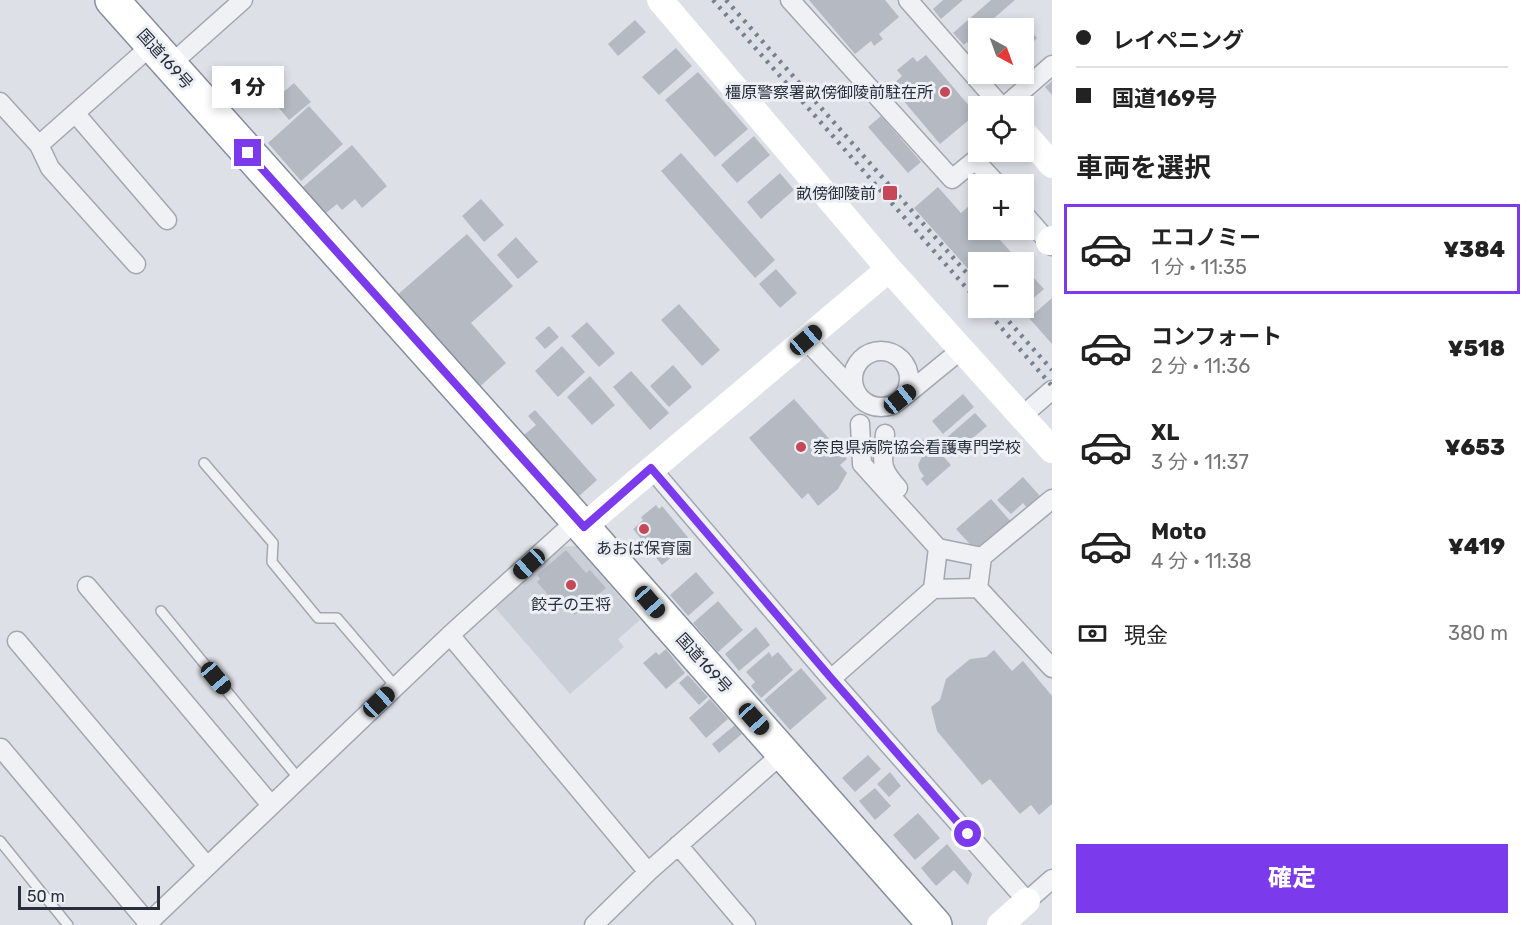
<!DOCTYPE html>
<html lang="ja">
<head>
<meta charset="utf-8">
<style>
  body { margin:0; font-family:Rubik,"Noto Sans JP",sans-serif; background:#f6f6f6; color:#222; height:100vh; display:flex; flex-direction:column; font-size:22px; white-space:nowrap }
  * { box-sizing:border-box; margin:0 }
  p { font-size:20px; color:#767676 }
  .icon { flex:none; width:33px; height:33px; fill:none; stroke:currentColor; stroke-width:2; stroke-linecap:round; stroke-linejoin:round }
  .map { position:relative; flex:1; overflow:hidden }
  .sheet { display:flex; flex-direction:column; background:#fff; width:480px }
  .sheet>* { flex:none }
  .hud { display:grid; align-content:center; height:132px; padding:0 24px; background:#fff }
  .needle { width:39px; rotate:139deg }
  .buttons { position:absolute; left:968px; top:18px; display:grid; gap:12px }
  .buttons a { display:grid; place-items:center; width:66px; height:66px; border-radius:0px; background:#fff; box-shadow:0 3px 9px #0003; font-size:30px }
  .scale { position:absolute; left:18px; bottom:15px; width:142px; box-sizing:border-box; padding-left:6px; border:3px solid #272e3c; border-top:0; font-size:16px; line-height:21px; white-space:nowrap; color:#272e3c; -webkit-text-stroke:4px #eceff4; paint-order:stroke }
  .end { position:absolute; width:27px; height:27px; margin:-14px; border:8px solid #7c3aed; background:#fff; box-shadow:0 0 0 3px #fff }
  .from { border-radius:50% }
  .bubble { position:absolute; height:42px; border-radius:0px; background:#fff; box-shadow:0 3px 9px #0003; font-size:20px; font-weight:800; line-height:42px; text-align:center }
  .car { position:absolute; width:18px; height:36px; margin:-18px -9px; border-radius:8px; box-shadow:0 0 4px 2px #0007; background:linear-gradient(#222 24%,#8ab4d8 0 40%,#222 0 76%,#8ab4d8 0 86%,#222 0) }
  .hud b { display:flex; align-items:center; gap:21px; height:57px; font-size:22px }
  .hud b+b { border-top:2px solid #e0e0e0 }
  .hud i { width:15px; height:15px; background:#222 }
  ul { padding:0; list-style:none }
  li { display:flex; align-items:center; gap:18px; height:90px; margin:0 12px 9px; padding:0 12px; border:3px solid transparent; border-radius:0px }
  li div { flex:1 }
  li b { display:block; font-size:22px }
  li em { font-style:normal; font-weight:800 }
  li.active { border-color:#7c3aed }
  li>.icon { width:54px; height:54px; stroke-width:1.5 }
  h2 { padding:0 24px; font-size:27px; line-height:72px }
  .pay { display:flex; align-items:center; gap:15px; height:66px; padding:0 24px; font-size:22px }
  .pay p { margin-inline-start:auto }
  .cta { display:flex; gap:12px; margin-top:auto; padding:12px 24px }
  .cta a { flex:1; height:69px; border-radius:0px; background:#7c3aed; color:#fff; font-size:24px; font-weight:800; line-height:69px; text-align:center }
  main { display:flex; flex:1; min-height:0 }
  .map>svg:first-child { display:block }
  .built { fill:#cbcfd8 }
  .building { fill:#b5bac2 }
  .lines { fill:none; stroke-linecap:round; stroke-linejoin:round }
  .lane-casing { stroke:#a3a7b0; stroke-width:12 }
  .street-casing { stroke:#a3a7b0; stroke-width:21 }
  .highway-casing { stroke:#858e9c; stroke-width:36 }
  .lane { stroke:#eff1f5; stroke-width:9 }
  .street { stroke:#eff1f5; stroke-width:18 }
  .secondary { stroke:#fff; stroke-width:26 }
  .highway { stroke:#fff; stroke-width:33 }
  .rail { stroke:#77808f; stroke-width:4.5; stroke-dasharray:3 6; stroke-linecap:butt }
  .route { stroke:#7c3aed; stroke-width:8 }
  .poi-dot { fill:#c64758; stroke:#eceff4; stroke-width:2 }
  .labels { text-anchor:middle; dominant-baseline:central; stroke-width:6; stroke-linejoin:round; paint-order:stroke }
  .street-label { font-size:16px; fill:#272e3c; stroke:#eceff4 }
  .poi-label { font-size:16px; fill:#272e3c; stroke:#eceff4; text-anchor:end }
</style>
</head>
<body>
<main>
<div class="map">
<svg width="1052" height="925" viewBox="0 0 1052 925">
  <rect width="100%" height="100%" fill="#dde0e6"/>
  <path class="built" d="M576,546L640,620L618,639L624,647L570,694L492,604L558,547Z"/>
  <path class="building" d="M809,0H885L899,17L879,34L883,39L874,46L871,41L855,54Z
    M943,0H963L941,19L933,9Z
    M991,0H1015L986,25L989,28H978V55L967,42L964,45L953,33Z
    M1020,19L1037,38L1024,51L1030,58L1023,65V28H1010Z
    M635,20L646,32L618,56L608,44Z
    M676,48L692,66L659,95L642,77Z
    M926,55L976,114L940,144L891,86L902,76L897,70L913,57L917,62Z
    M698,72L748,129L715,157L665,100Z
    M1052,81V95L1045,87Z
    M294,83L311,102L289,120L273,101Z
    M309,106L343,144L301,181L268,143Z
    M881,116L921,162L908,173L868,127Z
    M754,136L770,155L737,183L721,165Z
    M352,145L387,186L362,208L355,199L342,210L337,204L326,213L303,187Z
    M681,153L775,260L755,278L661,171Z
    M780,173L794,190L761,219L747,202Z
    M938,187L961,213L970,205L978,214V230H991L1020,262H978V280L914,208Z
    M481,199L504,225L484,242L462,216Z
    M467,234L513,286L471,323L506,363L476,390L395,297Z
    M516,237L538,262L518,279L497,255Z
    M1023,266L1044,289L1023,307Z
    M776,269L797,293L780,308L759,284Z
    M1052,298V344L1029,318Z
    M679,304L720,350L702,366L661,320Z
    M1002,308H1023L1011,318Z
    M587,322L615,353L599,367L571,336Z
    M549,326L559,337L545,349L535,338Z
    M562,346L585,372L558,397L535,371Z
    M673,365L692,387L669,407L650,386Z
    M631,371L669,413L650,430L613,387Z
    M590,376L615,405L592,425L567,397Z
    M963,394L974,407L943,434L932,421Z
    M794,399L847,459L840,465L847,473L838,489L818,506L808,493L802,499L749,438Z
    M535,410L597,480L578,497L524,435L536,425L528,416Z
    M975,413L987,426L956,452L945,439Z
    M926,437L951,465L927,486L921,479L924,476L920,471L918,465L923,454L916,446Z
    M1023,477L1040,496L1027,508L1023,503L1011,514L997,500Z
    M991,499L1012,523L978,553L956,529Z
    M656,505L659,509L662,506L691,541L662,565L633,529L643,520L641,517Z
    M566,550L586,573L590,570L606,588L575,615L562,601L558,606L537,582L540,579L537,575Z
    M696,572L714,593L688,616L670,595Z
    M718,601L743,630L718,652L693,623Z
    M756,627L770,645L739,671L725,654Z
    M666,649L685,673L666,689L643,663L656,652L659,655Z
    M994,650L1012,671L1023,661L1052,696V804L1039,815L1031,805L1020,814L990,779L982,785L937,731L931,707L940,700L946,679L970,659L986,657Z
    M769,652L772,657L778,652L793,670L761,698L751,686L755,682L746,672Z
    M801,668L827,698L790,730L764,700Z
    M688,675L708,697L699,705L679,683Z
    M710,699L728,719L706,738L689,718Z
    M735,725L742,734L719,753L712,744Z
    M868,755L881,769L855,792L842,778Z
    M890,772L901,786L889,797L877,784Z
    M875,788L891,806L875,820L859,801Z
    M918,813L940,838L915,860L893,835Z
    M947,844L972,874L968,885L954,870L936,886L921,868Z"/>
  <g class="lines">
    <defs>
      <path id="lane" d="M204,463L273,543L272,562L318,618H337L396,687
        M161,611L299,779
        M0,841L68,925"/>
      <path id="street" d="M790,0L952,179L985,152
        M908,0L1001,106
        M170,65L243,0
        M0,102L39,145L152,45
        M1005,106L1052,65
        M75,113L167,220
        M39,145L50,168L136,264
        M975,160L997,184
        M1023,213L1052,246
        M806,340L857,394
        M853 379a28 28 0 1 1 56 0a28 28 0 1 1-56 0Z
        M902,398L962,349
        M1022,416L1052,390
        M860,424L862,464L938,548
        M885,434C883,462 878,466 898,488
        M651,468L831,679L1027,901L1052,879
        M87,586L271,805
        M978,588L1052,668
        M933,589L938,548L982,557
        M450,635L648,872
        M17,641L207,866
        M831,679L933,589L978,588L982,557L1052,499
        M1,748L148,923
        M678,845L746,925
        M146,925L450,635L576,521
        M594,925L648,872L784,752"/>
      <path id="highway" d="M112,0L583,527L935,925"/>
    </defs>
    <use href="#lane" class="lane-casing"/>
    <use href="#street" class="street-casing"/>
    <use href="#highway" class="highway-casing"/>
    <use href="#lane" class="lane"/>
    <use href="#street" class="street"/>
    <path class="secondary" d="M660,0L889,269L1052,450
      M1023,132L1052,165
      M1049,242L1052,239
      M583,527L889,269
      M1000,925L1027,901"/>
    <use href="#highway" class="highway"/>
    <path class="rail" d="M713,0L978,301
      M726,0L978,286
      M984,308L1052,386
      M997,308L1052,370"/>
  </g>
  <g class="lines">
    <path class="route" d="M248,153L584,527L651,468L831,678L968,834"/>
  </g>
  <g class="poi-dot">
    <circle cx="945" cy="92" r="6"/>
    <rect x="882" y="185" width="16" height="16" rx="3"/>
    <circle cx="801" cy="447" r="6"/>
    <circle cx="644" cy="529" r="6"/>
    <circle cx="571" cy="585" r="6"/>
  </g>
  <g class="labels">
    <g class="street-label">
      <text transform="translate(165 59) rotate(48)">国道169号</text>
      <text transform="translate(704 663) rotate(48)">国道169号</text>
    </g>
    <g class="poi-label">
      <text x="933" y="92">橿原警察署畝傍御陵前駐在所</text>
      <text x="876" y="193">畝傍御陵前</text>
      <text x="813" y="447" text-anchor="start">奈良県病院協会看護専門学校</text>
      <text x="644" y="548" text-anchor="middle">あおば保育園</text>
      <text x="571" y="604" text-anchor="middle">餃子の王将</text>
    </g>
  </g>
</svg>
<div class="buttons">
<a><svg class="needle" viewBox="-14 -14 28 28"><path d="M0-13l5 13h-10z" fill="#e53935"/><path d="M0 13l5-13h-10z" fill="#767676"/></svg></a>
<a><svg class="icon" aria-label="locate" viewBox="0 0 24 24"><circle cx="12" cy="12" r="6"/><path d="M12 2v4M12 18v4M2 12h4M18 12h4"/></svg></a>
<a>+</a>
<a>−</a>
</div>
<div class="scale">50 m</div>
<i class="end from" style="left:968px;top:834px"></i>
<i class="end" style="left:248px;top:153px"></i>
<div class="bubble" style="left:212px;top:66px;width:72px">1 分</div>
<i class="car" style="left:806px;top:340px;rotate:50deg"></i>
<i class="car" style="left:900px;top:399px;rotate:51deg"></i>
<i class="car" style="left:529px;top:564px;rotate:228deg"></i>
<i class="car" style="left:650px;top:602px;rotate:139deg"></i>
<i class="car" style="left:216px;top:678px;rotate:140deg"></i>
<i class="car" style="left:379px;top:702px;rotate:47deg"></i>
<i class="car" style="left:754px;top:719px;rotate:138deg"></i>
</div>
<section class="sheet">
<div class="hud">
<b><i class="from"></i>レイペニング</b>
<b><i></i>国道169号</b>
</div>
<h2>車両を選択</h2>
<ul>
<li class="active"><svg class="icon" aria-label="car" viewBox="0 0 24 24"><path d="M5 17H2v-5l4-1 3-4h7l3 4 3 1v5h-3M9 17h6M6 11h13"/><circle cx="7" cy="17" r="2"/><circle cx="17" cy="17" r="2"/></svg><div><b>エコノミー</b><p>1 分 · 11:35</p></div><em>¥384</em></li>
<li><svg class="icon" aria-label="car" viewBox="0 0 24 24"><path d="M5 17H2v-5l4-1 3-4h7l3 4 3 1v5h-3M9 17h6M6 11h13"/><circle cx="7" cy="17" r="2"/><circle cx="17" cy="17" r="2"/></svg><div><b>コンフォート</b><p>2 分 · 11:36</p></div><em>¥518</em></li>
<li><svg class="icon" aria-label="car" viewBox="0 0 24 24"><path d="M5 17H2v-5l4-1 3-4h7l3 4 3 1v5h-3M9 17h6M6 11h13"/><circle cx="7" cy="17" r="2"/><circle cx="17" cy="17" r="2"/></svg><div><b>XL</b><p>3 分 · 11:37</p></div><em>¥653</em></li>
<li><svg class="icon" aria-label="car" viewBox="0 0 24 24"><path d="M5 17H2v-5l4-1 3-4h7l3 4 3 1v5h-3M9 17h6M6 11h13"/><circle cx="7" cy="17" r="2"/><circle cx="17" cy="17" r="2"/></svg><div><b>Moto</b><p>4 分 · 11:38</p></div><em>¥419</em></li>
</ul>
<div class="pay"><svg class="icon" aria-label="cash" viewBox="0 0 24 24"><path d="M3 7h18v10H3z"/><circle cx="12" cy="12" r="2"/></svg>現金<p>380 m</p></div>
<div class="cta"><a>確定</a></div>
</section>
</main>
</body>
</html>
